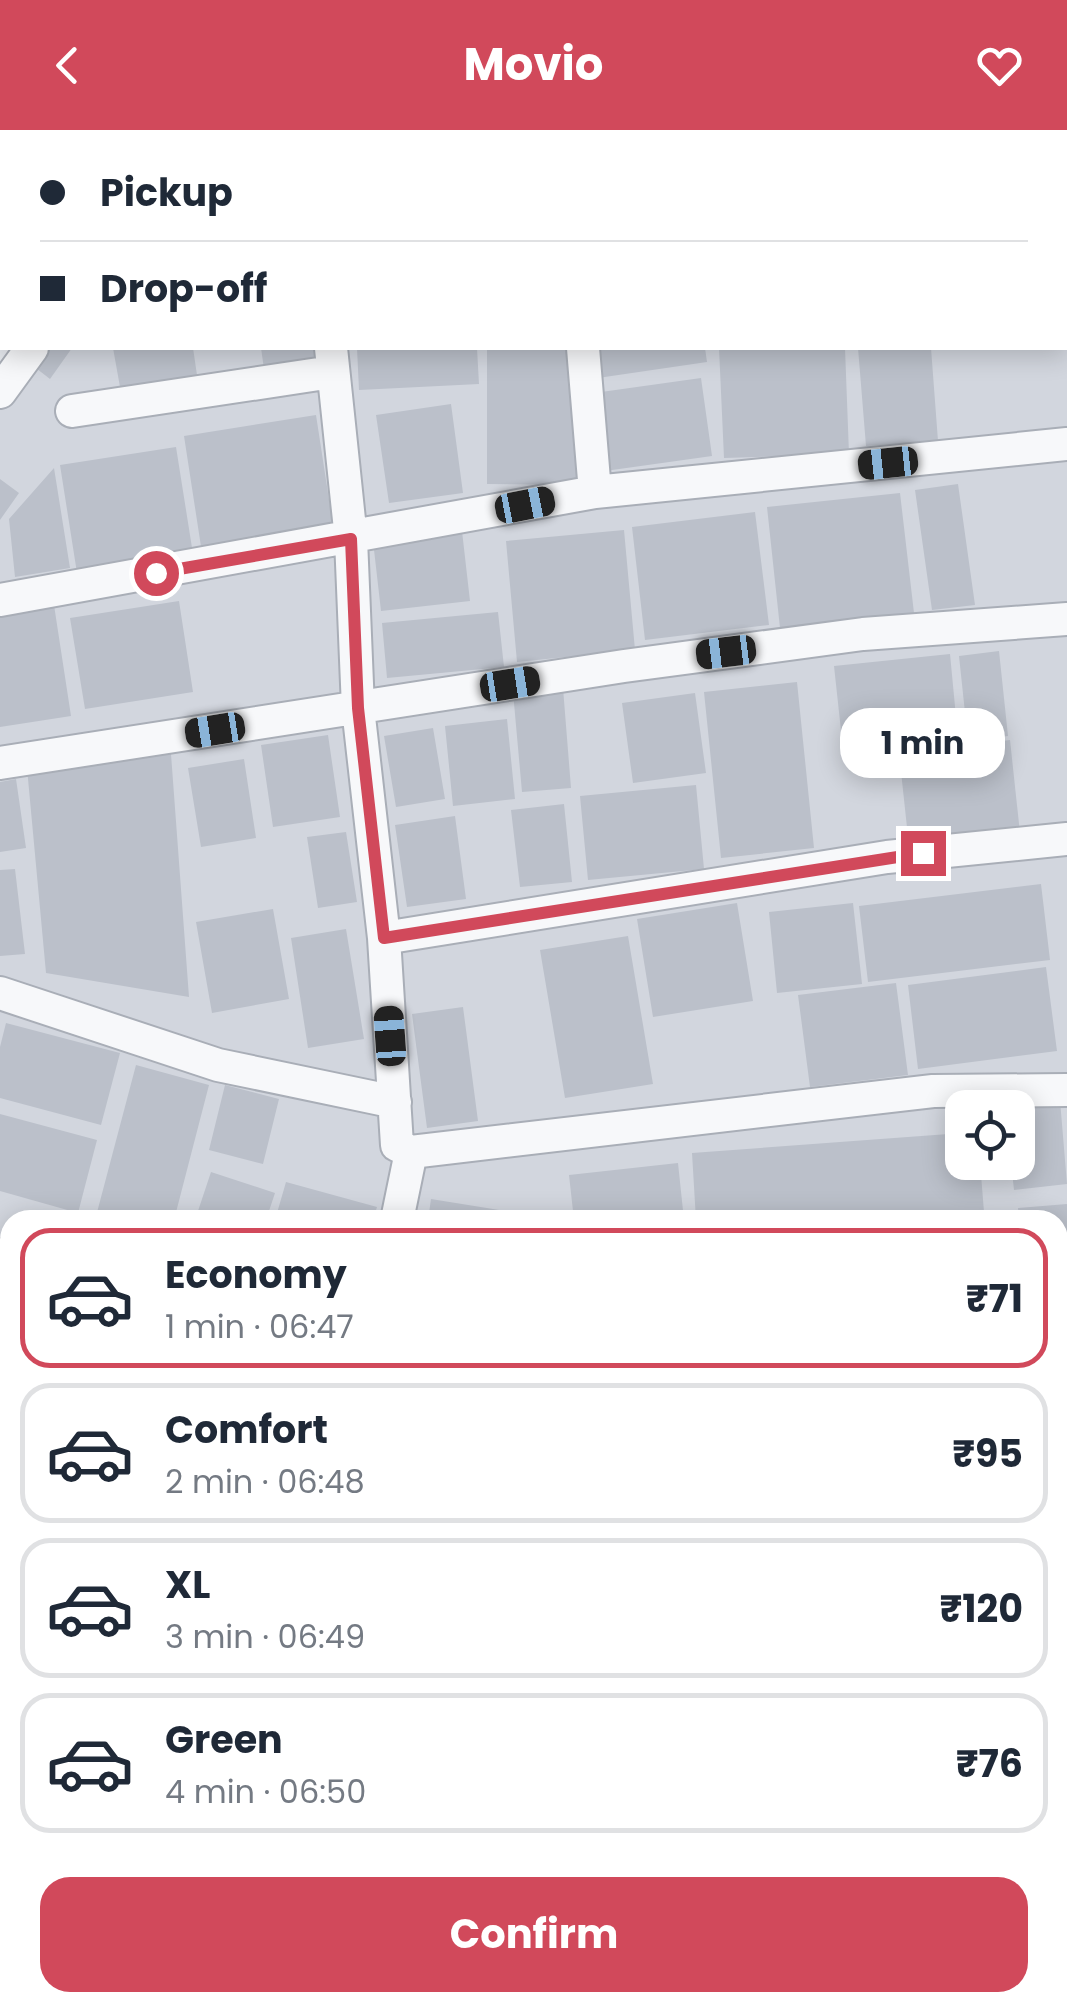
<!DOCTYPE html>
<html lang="en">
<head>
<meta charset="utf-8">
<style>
  body { margin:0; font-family:Poppins,sans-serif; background:#f6f6f7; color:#1f2937; height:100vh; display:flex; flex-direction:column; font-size:38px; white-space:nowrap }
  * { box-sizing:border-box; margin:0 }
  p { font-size:32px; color:#747a83 }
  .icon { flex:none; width:55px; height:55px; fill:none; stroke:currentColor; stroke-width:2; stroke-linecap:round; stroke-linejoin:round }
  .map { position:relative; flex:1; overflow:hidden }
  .sheet { position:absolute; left:0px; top:1080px; width:1068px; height:802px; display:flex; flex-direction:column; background:#fff; border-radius:30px 30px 0 0; box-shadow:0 5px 25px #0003 }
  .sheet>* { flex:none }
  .hud { position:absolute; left:0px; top:0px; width:1068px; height:220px; box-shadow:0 5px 25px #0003; display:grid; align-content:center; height:220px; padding:0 40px; background:#fff }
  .buttons { position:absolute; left:945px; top:960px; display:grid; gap:20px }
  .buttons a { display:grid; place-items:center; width:90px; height:90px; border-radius:20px; background:#fff; box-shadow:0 5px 25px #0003; font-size:50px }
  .end { position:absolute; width:45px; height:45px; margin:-22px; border:12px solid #d1495b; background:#fff; box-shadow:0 0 0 5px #fff }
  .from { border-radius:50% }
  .bubble { position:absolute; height:70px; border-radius:30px; background:#fff; box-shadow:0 5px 25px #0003; font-size:32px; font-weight:700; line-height:70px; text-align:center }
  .car { position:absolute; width:30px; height:60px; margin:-30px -15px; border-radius:12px; box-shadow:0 0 8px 2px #0007; background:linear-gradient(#222 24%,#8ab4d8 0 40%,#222 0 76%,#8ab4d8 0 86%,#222 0) }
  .hud b { display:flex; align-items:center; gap:35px; height:95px; font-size:38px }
  .hud b+b { border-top:2px solid #e0e1e3 }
  .hud i { width:25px; height:25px; background:#1f2937 }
  ul { padding:18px 0 0; list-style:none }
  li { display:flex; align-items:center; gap:30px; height:140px; margin:0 20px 15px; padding:0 20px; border:5px solid #e0e1e3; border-radius:30px }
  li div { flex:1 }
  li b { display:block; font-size:38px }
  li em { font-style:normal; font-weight:700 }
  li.selected { border-color:#d1495b }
  li>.icon { width:90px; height:90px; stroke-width:1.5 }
  .button { display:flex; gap:20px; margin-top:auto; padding:20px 40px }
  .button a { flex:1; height:115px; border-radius:30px; background:#d1495b; color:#fff; font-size:40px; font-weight:700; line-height:115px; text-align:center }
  header { display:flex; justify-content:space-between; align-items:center; height:130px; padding:0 40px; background:#d1495b; color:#fff; font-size:45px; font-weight:700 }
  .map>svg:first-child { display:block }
  .built { fill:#d2d6de; fill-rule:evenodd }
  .building { fill:#bbc0ca }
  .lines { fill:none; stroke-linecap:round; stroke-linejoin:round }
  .minor-casing { stroke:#a9aeb7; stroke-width:36 }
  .minor { stroke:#f7f8fa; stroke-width:32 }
  .route { stroke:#d1495b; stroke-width:12 }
</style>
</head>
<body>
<header><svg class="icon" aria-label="back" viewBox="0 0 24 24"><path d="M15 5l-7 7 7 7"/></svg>Movio<svg class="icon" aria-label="heart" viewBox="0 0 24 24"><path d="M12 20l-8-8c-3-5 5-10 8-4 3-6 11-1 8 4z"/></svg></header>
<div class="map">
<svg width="1067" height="1881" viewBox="0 0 1067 1881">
  <rect width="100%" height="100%" fill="#e4e7ec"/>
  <path class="built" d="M145,0H1067V1881H0V241L14,218H1065V2H144ZM962,978H1018V1032H962ZM10,1090H1058V1872H10Z"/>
  <path class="building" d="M44,218H72L50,249L32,235Z
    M113,218H193L197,245L120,257Z
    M261,218H317L319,230L264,239Z
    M357,218H477L479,254L359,260Z
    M487,218H578L577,355L487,354Z
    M586,218H705L707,232L591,249Z
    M719,218H845L849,324L724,328Z
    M858,218H931L938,311L866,316Z
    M701,248L712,326L605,341L594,263Z
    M451,274L463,363L389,373L376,285Z
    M316,285L334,402L202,423L184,306Z
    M176,317L193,424L77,443L60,335Z
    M54,338L70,438L15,447L9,389Z
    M0,349L19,363L0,390Z
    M958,354L975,475L932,480L915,360Z
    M900,363L914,483L780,498L767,377Z
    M755,382L769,495L645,510L632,397Z
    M624,400L635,520L517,532L506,411Z
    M462,401L470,471L381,481L373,411Z
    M179,471L193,562L85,579L70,488Z
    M54,475L71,586L0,597V483Z
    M498,482L504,537L387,548L382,493Z
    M999,521L1008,606L968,611L959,526Z
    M950,524L958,608L843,619L834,536Z
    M797,552L814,718L721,728L704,562Z
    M563,558L571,658L522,662L513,562Z
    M695,563L706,643L633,653L622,573Z
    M507,589L515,669L453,676L445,596Z
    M433,598L445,669L396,677L384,606Z
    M328,605L340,687L273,697L261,615Z
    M1010,610L1020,703L909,716L899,623Z
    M171,624L189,867L46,843L27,638Z
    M244,629L256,708L201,717L188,638Z
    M16,649L26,718L0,722V652Z
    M696,655L704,739L588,750L580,666Z
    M564,674L572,752L520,757L511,680Z
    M455,686L466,769L407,777L395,695Z
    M346,702L357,772L318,778L307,707Z
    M15,739L25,824L0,826V740Z
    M1041,754L1050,830L868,852L859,776Z
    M737,773L753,871L653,887L637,789Z
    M853,773L862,854L777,863L769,782Z
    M273,779L289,869L212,883L196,792Z
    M346,799L364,909L308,918L291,808Z
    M628,806L653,954L565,968L540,820Z
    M1046,837L1057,921L918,939L908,855Z
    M896,853L908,945L810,957L798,865Z
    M463,877L478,991L427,998L412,884Z
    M6,893L120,923L101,995L0,968V917Z
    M136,935L209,955L174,1090H95Z
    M225,955L279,969L263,1034L209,1020Z
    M1060,970L1067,1054L1014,1060L1011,1032H1018V975Z
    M0,984L97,1010L78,1083L0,1061Z
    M962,1003V1032H980L984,1082L880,1090H696L692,1023Z
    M678,1033L684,1090H574L569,1045Z
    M211,1042L275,1063L266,1090H195Z
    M286,1052L377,1077L373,1090H275Z
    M431,1069L549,1088V1090H428Z
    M1067,1074V1150L1058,1151V1090H1019L1018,1078Z
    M0,1137L10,1140V1213L0,1210Z
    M0,1214L10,1217V1301L0,1299Z
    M1067,1267V1364L1058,1366V1269Z
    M1067,1422V1532L1058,1533V1423Z
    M8,1427H10V1535L0,1533V1473Z
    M0,1566L10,1567V1657L0,1656Z
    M1067,1585V1625L1058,1626V1586Z
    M1067,1637V1690L1058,1691V1638Z
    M0,1663L9,1664L4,1737H0Z
    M1067,1741V1853L1058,1854V1742Z
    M0,1776L10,1777V1840L0,1839Z
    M81,1872H125L124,1881H80Z
    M193,1872H249L248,1881H192Z
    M288,1872H341L340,1881H287Z
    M343,1872H398L397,1881H342Z
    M475,1872H533L532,1881H475Z
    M542,1872H608L607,1881H541Z
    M726,1872H809V1875L727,1881Z
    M811,1872H898L899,1881H812Z"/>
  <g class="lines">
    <defs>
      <path id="minor" d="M296,0L356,2
        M182,2L184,0
        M772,2V0
        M1065,23H1067
        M331,218L351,409L358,578L384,808L397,1015L411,1022L397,1090
        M583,218L595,362
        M0,262L32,218
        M72,281L332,242
        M0,470L595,362L1067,314
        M0,633L624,536L863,504L1067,489
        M384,808L887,727L1067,709
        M0,863L218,935L395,972
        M411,1022L933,961L1067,960
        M0,1125L10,1127
        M1058,1164L1067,1162
        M0,1315L10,1318
        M1058,1396L1067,1395
        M0,1436L6,1405
        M0,1545L10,1547
        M1058,1562L1067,1561
        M1058,1710L1067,1709
        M0,1767L10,1768
        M938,1872L939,1881
        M265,1881L268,1872
        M462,1881L463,1872
        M631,1881L632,1872
        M964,1881L1047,1872"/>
    </defs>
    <use href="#minor" class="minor-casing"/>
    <use href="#minor" class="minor"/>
  </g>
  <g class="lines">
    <path class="route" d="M156,443L351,409L358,578L384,808L923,723"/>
  </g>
</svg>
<div class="buttons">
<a><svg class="icon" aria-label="locate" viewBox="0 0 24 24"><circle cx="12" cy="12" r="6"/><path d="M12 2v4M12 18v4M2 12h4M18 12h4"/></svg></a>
</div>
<i class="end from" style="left:156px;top:443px"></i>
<i class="end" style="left:923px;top:723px"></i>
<div class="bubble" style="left:840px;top:578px;width:165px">1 min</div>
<i class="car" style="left:888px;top:333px;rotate:264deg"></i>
<i class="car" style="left:525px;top:375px;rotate:79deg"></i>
<i class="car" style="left:726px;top:522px;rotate:263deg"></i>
<i class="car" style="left:510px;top:554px;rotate:81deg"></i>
<i class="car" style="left:215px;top:600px;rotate:261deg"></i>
<i class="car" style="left:390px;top:906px;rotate:356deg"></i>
<div class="hud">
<b><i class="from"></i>Pickup</b>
<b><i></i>Drop-off</b>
</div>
<section class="sheet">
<ul>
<li class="selected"><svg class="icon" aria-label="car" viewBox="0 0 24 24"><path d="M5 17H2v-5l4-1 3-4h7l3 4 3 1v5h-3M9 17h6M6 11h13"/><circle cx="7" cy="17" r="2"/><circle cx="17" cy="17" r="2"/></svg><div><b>Economy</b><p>1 min · 06:47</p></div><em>₹71</em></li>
<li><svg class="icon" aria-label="car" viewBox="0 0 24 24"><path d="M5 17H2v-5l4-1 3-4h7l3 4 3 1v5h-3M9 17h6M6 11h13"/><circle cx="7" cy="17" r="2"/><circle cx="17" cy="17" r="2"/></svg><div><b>Comfort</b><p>2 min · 06:48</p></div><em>₹95</em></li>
<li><svg class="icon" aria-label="car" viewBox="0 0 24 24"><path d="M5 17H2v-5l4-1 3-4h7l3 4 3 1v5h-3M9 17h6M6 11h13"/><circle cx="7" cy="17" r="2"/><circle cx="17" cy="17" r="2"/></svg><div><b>XL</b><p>3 min · 06:49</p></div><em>₹120</em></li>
<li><svg class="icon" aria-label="car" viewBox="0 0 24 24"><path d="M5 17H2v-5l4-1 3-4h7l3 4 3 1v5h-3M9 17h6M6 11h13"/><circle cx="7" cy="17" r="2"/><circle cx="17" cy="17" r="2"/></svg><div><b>Green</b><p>4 min · 06:50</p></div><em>₹76</em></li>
</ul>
<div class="button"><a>Confirm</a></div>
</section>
</div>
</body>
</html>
